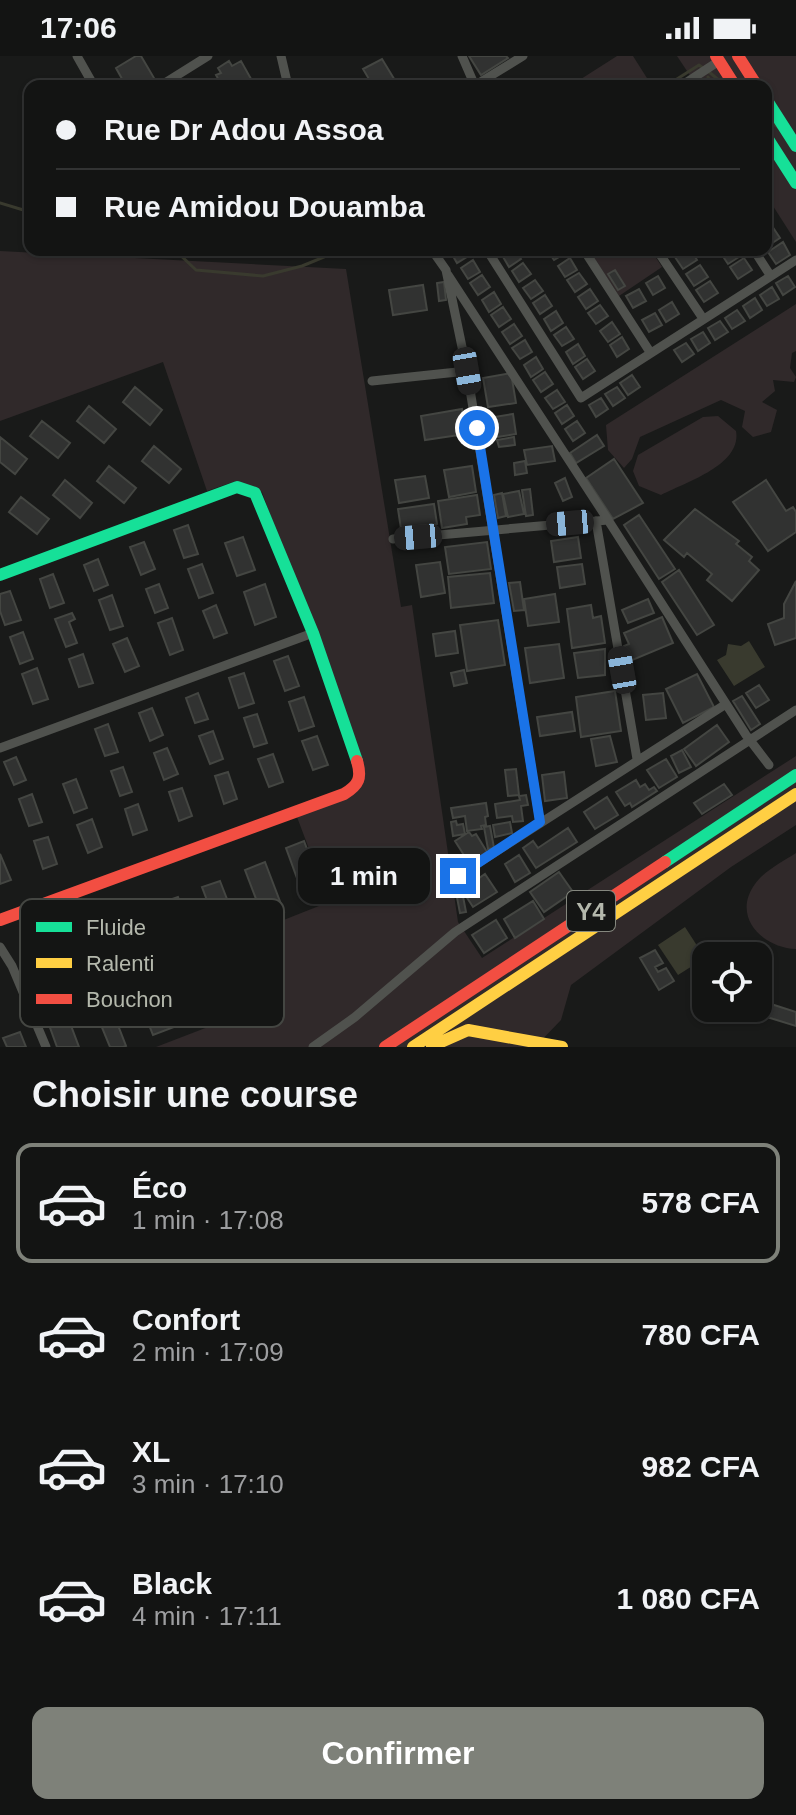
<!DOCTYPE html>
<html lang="fr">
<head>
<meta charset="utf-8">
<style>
  body { margin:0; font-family:Arial,sans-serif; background:#202121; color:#f1f3f6; height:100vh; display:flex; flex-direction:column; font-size:30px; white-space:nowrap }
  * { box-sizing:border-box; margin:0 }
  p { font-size:26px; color:#9d9ea0 }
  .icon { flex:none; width:44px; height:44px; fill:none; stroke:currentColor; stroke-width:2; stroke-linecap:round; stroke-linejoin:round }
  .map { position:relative; height:991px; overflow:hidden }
  .details { display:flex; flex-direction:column; background:#131413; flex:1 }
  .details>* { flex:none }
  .top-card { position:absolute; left:24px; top:24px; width:748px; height:176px; border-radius:16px; box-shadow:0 2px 6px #0004,0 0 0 2px #323333; display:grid; align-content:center; height:176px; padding:0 32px; background:#131413 }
  .fabs { position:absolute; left:692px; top:886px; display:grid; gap:16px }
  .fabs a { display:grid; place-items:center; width:80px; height:80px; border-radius:16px; background:#131413; box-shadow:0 2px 6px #0004,0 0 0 2px #323333; font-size:40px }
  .end { position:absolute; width:36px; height:36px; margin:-18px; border:10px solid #1a73e8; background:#fff; box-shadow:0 0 0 4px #fff }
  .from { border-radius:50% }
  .bubble { position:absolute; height:56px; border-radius:16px; background:#131413; box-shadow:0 2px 6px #0004,0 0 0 2px #323333; font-size:26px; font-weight:700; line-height:56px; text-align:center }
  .car { position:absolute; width:24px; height:48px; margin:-24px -12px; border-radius:10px; box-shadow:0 0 6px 2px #0007; background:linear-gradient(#222 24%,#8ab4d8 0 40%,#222 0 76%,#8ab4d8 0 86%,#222 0) }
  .top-card b { display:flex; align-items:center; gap:28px; height:76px; font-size:30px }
  .top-card b+b { border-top:2px solid #323333 }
  .top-card i { width:20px; height:20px; background:#f1f3f6 }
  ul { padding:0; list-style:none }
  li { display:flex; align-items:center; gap:24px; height:120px; margin:0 16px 12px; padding:0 16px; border:4px solid transparent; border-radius:16px }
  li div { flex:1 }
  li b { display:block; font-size:30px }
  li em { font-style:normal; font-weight:700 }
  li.selected { border-color:#7e8179 }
  li>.icon { width:72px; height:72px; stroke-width:1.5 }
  h2 { padding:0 32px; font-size:36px; line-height:96px }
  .button { display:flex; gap:16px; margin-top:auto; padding:16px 32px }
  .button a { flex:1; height:92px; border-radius:16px; background:#7e8179; color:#fff; font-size:32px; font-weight:700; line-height:92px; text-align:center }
  .status { display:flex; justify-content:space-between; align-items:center; height:56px; padding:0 40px; background:#131413; direction:ltr }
  .status svg { height:22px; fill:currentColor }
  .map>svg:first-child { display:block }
  .green { fill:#30292a }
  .water { fill:#393a2e }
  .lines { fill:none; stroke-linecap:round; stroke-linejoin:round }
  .stream { stroke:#393a2e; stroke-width:3 }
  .building { fill:#313231; stroke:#444642; stroke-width:2 }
  .street { stroke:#50524e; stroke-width:9 }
  .fast { stroke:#16e098; stroke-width:12 }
  .slow { stroke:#ffcf43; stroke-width:12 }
  .jam { stroke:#f24e42; stroke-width:12 }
  .route { stroke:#1a73e8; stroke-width:10 }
  .labels { text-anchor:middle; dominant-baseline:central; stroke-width:8; stroke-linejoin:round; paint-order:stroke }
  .shield { fill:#141514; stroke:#84877e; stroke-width:2 }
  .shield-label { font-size:24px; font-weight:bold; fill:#b4b8ac }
  .key { fill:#141514; stroke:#444642; stroke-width:2 }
  .key-label { font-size:22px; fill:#b4b8ac }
</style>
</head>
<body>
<div class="status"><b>17:06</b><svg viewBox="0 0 49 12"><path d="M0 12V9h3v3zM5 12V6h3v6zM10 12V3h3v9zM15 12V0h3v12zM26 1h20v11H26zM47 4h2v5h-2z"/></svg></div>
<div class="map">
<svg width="796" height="991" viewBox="0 0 796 991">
  <rect width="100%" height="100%" fill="#191a19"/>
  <path class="green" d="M617,0H633L652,30H570Z
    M677,0H796V186L766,139V30H697Z
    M589,194H651L662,211L619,240Z
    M0,195L346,213L401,551L412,549L458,866L482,902L796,700V769L731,811L571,929L561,964L535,991H156L247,956L276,934L251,877L329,846L297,761L349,740L363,717L262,436L236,425L207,435L163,306L0,365Z
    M796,248V295L792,297L790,312L796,321L794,326L773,324L775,335L762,346L777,354L771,376L753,381L742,371L745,355L721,344L640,381L632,403L624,412L608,394L606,369Z
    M718,360L736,375C742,409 686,426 661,439L639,430L633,415L638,399L703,361Z
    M796,797V893C763,892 731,861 755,828C764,815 782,806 796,797Z"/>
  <path class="water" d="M749,585L765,611L734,630L717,604L726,599L728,588L741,590Z
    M685,871L705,902L678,919L658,889Z"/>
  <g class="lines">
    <path class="stream" d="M709,16L726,30
      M708,21L714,30
      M666,30L699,9L703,12
      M766,62L779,72
      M0,147L30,156
      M175,194L196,214L263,220L302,210L341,194"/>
  </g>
  <path class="building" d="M136,0H141L154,22L139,30H126L116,12Z
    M469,0H506L508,2L481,19Z
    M382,3L396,26L373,30L363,13Z
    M229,5L232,10L241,5L255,30H222L216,19L221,17L218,12Z
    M772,170L780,182L766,191V174Z
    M783,186L790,199L776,208L768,196Z
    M466,194L470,199L457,207L450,195Z
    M510,194H515L521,203L509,211L502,199Z
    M547,194H564L566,197L554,204Z
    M686,194H691L697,204L683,213L675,201Z
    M723,194H739L742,199L728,208L720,196Z
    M570,202L577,214L565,221L558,210Z
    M744,202L752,214L738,223L730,211Z
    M473,204L480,216L468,223L461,212Z
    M523,207L531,218L519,226L512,215Z
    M700,209L708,221L694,230L686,218Z
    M615,214L625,230L618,234L608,218Z
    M579,217L587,228L575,236L567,224Z
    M482,219L490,231L478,239L470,227Z
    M658,220L665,232L653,239L646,227Z
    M788,220L795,231L783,239L776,227Z
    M535,224L543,235L531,243L523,232Z
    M710,225L718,237L704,246L696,234Z
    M444,226L446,244L439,245L437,227Z
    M423,229L427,254L393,259L389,234Z
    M772,231L779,243L767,250L760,239Z
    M590,233L598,245L586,253L578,241Z
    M639,233L646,245L633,252L626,240Z
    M494,236L501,248L489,256L482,244Z
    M545,239L552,250L540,258L533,247Z
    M755,242L762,254L750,262L743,250Z
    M672,246L679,258L666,266L659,254Z
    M600,249L608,260L596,268L588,257Z
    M503,251L511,263L499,271L491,259Z
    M737,254L745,265L732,273L725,262Z
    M556,255L563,267L551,275L544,263Z
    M655,257L662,269L649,276L642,264Z
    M720,265L728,276L715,284L708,272Z
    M612,266L620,278L608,286L600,275Z
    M514,268L522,280L510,288L502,276Z
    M566,271L574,283L562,290L554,279Z
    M703,276L710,287L698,295L691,283Z
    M622,281L629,293L617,301L610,289Z
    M525,284L532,296L520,303L512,292Z
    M686,287L694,298L682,306L674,294Z
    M578,288L585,300L573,308L566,296Z
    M536,301L543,313L531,321L524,309Z
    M587,303L595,315L583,323L575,311Z
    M545,316L553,328L541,336L533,324Z
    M511,317L516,347L488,351L483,322Z
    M632,319L640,331L628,339L620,327Z
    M135,331L162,354L150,369L123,346Z
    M617,331L625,342L613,350L605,338Z
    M557,334L565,346L553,353L545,342Z
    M601,342L608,353L596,361L589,349Z
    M567,349L574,360L562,368L555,357Z
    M89,350L116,373L104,387L77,365Z
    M462,353L466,378L425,384L421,360Z
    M513,358L516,378L491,382L488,362Z
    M42,365L70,387L58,402L30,380Z
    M577,365L585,377L573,385L565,373Z
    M597,379L604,390L576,407L570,397Z
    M0,381L27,403L15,418L0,406Z
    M514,381L515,389L499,391L497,384Z
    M154,390L181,413L169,427L142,405Z
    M552,390L555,405L527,409L524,394Z
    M614,403L643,447L613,463L586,422Z
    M525,405L527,417L515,419L514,407Z
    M109,410L136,432L124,447L97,425Z
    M472,410L476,436L449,441L444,414Z
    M425,420L429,442L399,447L395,424Z
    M565,422L572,441L563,445L555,427Z
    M65,424L92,447L80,462L53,439Z
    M766,424L786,455L793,451L796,456V476L768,495L733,446Z
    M530,433L533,459L526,460L522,434Z
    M519,435L524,458L508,461L503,438Z
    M502,437L506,460L498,462L494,439Z
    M477,439L480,459L466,461L467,468L442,472L438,445Z
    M21,441L49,463L37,478L9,456Z
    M434,448L437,468L401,473L398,453Z
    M695,453L739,485L736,488L752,501L749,505L759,514L732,545L707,524L712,518L687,497L684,501L664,484Z
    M639,459L675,513L659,523L624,469Z
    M188,469L198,498L184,502L174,474Z
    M243,481L255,514L237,520L225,487Z
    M578,481L581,502L554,506L551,485Z
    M144,486L155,513L141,519L130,491Z
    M487,486L491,513L449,518L445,491Z
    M98,503L108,529L94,535L84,509Z
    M440,506L445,537L421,541L416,509Z
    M202,508L213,537L199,542L188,513Z
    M582,508L585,528L560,532L557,511Z
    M679,514L714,569L697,579L662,526Z
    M490,517L494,547L451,552L448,521Z
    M53,518L64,547L50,552L40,523Z
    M796,525V582L775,589L768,568L784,562V548Z
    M520,526L524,554L514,555L509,527Z
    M159,528L168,552L155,557L146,533Z
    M265,528L276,561L255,569L244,536Z
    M10,535L21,564L5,569L0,555V538Z
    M555,538L559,566L528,570L524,543Z
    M112,539L123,570L110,574L99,544Z
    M648,543L654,557L628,567L622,554Z
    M216,549L227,577L214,582L203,555Z
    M591,549L593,562L601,560L605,587L572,592L567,553Z
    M72,557L75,563L69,566L77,587L66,591L55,563Z
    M662,561L673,587L630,605L624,590L629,588L624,577Z
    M172,562L183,594L170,599L158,567Z
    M498,564L505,609L467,615L460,569Z
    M455,575L458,597L436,600L433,578Z
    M23,576L33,603L20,608L10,581Z
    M127,582L139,610L125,616L113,588Z
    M559,588L564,622L530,627L525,592Z
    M605,593V619L578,622L574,597Z
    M83,598L93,627L79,631L69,603Z
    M288,600L299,630L285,635L274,605Z
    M37,612L48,643L33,648L22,618Z
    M464,614L467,627L454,630L451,617Z
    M244,617L254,647L239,652L229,622Z
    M697,618L714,651L683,667L666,633Z
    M759,629L769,644L756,652L746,637Z
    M615,635L621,675L581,681L576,641Z
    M198,637L208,663L195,667L186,642Z
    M663,637L666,662L646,664L643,639Z
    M742,640L760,668L751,674L733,645Z
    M304,641L314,670L299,675L289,646Z
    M152,652L163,679L150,685L139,657Z
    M572,656L575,675L540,680L537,661Z
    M257,658L267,687L254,691L244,662Z
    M108,668L118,696L105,700L95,673Z
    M717,669L729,686L696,710L684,693Z
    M213,675L223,703L210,708L199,680Z
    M317,680L328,709L313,714L302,685Z
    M610,680L617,706L596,710L591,683Z
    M167,692L178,718L164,724L154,697Z
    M682,694L691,711L679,717L671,700Z
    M273,698L283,726L269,731L258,703Z
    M16,701L26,724L14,729L4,706Z
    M666,703L677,721L659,732L647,714Z
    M123,711L132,736L120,740L111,715Z
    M516,713L519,739L508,740L505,714Z
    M228,716L237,743L224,748L215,720Z
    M564,716L567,742L545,745L542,719Z
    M76,723L87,752L74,757L63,728Z
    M636,724L640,731L645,728L649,734L654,731L657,735L632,751L630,747L625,750L616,736Z
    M724,728L732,739L702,758L694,747Z
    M182,732L192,760L179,765L169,736Z
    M32,738L42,766L29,770L19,743Z
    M526,739L528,749L521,750L523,765L513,766L512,760L497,762L495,748L520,744L519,740Z
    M607,741L618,759L595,773L584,756Z
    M486,747L488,760L485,761L486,769L481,770L482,773L467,775L465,760L453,762L451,752Z
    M138,748L147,774L133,779L125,753Z
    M92,763L102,791L88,797L77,769Z
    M456,765L457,769L463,768L465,778L453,780L451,766Z
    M510,766L512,777L495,781L493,769Z
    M490,770L494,792L488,793L484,771Z
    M568,772L577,786L536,812L523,792L533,785L538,792Z
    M469,776L472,780L476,778L487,796L469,807L455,785Z
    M48,781L57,808L43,813L34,785Z
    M304,785L324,838L305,844L286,792Z
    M0,798L11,824L0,828Z
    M519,799L530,817L515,826L505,808Z
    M265,806L284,856L264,864L245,814Z
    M559,816L573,836L544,856L530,836Z
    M485,818L497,836L473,851L462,834Z
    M220,825L237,869L219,876L202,831Z
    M461,830L466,856L460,857L455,831Z
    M178,841L195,886L174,894L157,848Z
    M533,845L544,863L515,882L504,863Z
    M496,864L507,882L484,897L472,879Z
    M655,894L663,907L655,911L658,916L666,912L674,925L659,934L640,902Z
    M164,920L182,968L153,979L134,931Z
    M109,946L126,990L123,991H110L94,952Z
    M771,948L796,956V970L767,961Z
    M67,959L79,991H57L48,966Z
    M20,976L26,991H7L3,982Z"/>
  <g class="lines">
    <path class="street" d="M77,0L94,30
      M281,0L288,30
      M462,0L475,30
      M160,30L208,0
      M474,30L523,0
      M681,30L719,5
      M27,105L30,103
      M432,194L446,214L467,315L540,766
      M487,194L581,342L796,204
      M584,194L650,296
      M657,194L702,261
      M754,194L770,219
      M448,219L608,464
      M372,325L467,315
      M596,465L637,703
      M393,483L608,464L746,679L769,709
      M0,692L313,577
      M458,820L726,648
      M0,891L12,910L46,991
      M313,991L355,961L455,876L796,654"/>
    <path class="fast" d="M766,43L796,90
      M766,80L796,127
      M0,519L237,431L255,437L313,577L357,705
      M665,806L796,719"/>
    <path class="slow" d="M432,990L468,974L562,991
      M413,991L796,738"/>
    <path class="jam" d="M716,0L735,30
      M738,0L757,30
      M0,864L344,738C359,729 362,722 357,705
      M385,991L665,806"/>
  </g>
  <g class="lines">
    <path class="route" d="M458,820L540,766L477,372"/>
  </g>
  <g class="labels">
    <rect class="shield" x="567" y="835" width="48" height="40" rx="6"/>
    <g class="shield-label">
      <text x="591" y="855">Y4</text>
    </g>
  </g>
  <rect x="20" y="843" width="264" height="128" rx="12" class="key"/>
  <rect x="36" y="866" width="36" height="10" fill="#16e098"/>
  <rect x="36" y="902" width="36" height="10" fill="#ffcf43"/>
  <rect x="36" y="938" width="36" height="10" fill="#f24e42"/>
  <g class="key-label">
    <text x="86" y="879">Fluide</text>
    <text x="86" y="915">Ralenti</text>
    <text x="86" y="951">Bouchon</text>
  </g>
</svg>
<div class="fabs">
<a><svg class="icon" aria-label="locate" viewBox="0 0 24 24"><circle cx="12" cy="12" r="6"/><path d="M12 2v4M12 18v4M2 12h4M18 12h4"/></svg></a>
</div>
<i class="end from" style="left:477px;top:372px"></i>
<i class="end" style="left:458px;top:820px"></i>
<div class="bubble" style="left:298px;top:792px;width:132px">1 min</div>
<i class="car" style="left:467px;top:315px;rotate:170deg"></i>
<i class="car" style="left:570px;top:467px;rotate:265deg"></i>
<i class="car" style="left:418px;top:481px;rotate:265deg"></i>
<i class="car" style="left:622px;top:614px;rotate:350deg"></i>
<div class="top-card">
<b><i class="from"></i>Rue Dr Adou Assoa</b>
<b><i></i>Rue Amidou Douamba</b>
</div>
</div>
<section class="details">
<h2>Choisir une course</h2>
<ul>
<li class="selected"><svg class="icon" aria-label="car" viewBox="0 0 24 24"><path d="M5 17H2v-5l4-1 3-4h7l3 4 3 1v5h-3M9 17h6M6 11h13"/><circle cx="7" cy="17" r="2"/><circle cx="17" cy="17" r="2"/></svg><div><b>Éco</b><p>1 min · 17:08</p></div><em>578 CFA</em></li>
<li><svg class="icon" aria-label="car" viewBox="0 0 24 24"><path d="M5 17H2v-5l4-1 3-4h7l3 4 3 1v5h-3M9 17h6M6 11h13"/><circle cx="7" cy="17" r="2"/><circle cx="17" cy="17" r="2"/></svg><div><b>Confort</b><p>2 min · 17:09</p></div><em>780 CFA</em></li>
<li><svg class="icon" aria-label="car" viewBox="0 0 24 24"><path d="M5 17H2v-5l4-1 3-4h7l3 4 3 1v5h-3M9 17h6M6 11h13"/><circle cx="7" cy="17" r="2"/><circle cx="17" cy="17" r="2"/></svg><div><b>XL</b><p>3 min · 17:10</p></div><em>982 CFA</em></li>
<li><svg class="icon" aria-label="car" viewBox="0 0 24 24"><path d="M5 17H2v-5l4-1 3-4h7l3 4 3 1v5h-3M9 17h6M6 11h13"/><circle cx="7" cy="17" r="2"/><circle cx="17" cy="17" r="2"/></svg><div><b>Black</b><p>4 min · 17:11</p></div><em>1 080 CFA</em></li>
</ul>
<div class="button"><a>Confirmer</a></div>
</section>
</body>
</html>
